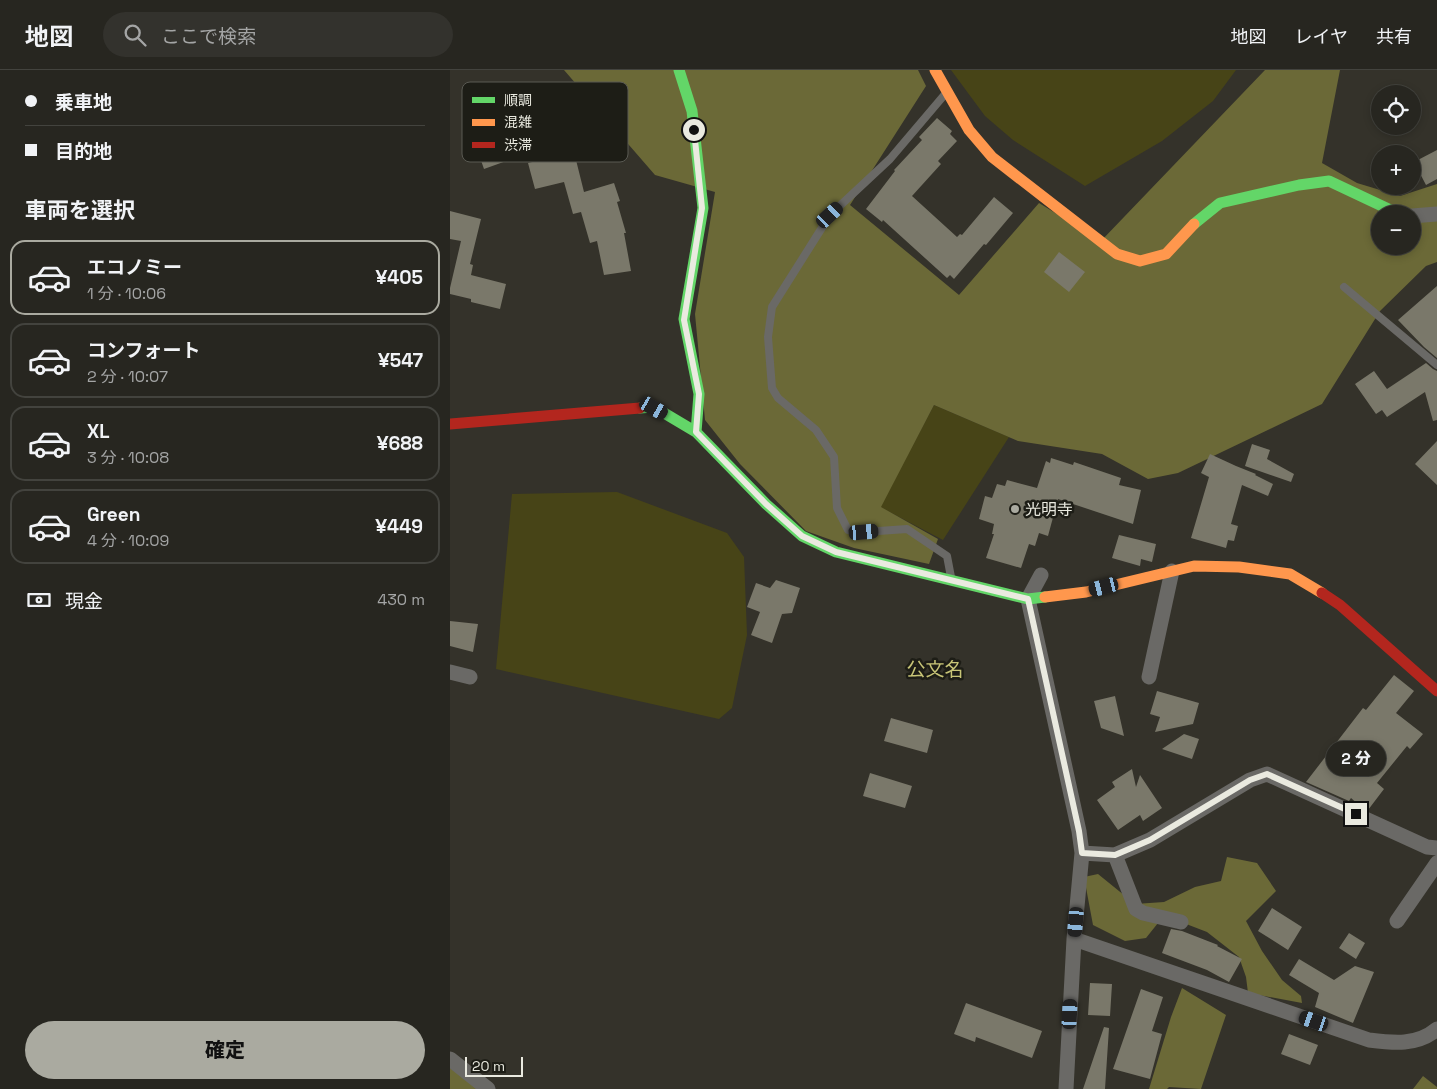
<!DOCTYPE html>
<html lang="ja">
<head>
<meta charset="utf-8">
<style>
  body { margin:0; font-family:"Space Grotesk","Noto Sans JP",sans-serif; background:#33322d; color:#f1f3f6; height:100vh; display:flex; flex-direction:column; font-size:19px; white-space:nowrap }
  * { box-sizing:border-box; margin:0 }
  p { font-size:16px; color:#a4a5a5 }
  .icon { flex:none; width:28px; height:28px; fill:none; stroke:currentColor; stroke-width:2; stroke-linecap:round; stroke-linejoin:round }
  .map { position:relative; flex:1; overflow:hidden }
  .details { display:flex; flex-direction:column; background:#272620; width:450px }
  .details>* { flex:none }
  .guide { display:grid; align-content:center; height:110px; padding:0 25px; background:#272620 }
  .controls { position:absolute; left:921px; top:15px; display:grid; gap:10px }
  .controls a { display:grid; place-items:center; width:50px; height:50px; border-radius:50%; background:#272620; box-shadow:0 2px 8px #0003,0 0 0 1px #43433e; font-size:25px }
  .scale { position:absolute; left:15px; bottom:12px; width:58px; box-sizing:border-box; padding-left:5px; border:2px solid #eaeae0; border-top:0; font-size:14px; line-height:18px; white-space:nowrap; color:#eaeae0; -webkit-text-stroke:4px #1d1d16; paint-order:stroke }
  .end { position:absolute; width:22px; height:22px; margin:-11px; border:6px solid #eaeae0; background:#111; box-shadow:0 0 0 2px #111 }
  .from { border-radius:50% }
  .bubble { position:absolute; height:35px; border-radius:18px; background:#272620; box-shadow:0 2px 8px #0003,0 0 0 1px #43433e; font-size:16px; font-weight:800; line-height:35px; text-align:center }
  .car { position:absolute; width:15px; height:30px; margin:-15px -8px; border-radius:6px; box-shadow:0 0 4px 1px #0007; background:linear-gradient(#222 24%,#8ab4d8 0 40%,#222 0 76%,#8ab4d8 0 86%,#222 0) }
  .guide b { display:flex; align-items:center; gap:18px; height:48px; font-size:19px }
  .guide b+b { border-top:1px solid #43433e }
  .guide i { width:12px; height:12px; background:#f1f3f6 }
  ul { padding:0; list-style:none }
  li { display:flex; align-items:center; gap:15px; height:75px; margin:0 10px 8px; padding:0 15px; border:2px solid #43433e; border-radius:15px }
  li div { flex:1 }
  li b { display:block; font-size:19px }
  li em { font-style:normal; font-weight:800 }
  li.on { border-color:#aaaaa0 }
  li>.icon { width:45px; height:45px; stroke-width:1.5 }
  h2 { padding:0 25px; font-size:22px; line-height:60px }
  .pay { display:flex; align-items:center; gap:12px; height:55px; padding:0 25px; font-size:19px }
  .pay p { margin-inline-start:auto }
  .cta { display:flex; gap:10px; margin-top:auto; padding:10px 25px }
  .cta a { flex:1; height:58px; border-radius:30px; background:#aaaaa0; color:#111; font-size:20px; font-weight:800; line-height:58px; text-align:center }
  header { display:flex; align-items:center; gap:30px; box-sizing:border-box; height:70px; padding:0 25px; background:#272620; border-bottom:1px solid #43433e }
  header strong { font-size:24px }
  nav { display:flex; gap:28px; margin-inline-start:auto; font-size:18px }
  .search { width:350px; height:45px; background:#33322d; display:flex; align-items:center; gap:12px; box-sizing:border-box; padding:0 18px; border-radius:28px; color:#a4a5a5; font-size:19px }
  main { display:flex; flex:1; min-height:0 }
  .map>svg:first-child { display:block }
  .green { fill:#474417 }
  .forest { fill:#6b6937; fill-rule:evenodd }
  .building { fill:#7a786a }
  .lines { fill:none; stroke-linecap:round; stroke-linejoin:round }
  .lane { stroke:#6a6966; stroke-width:8 }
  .street { stroke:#6a6966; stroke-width:15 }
  .fast { stroke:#63d668; stroke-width:11 }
  .slow { stroke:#ff974d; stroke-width:11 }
  .jam { stroke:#b3261e; stroke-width:11 }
  .route { stroke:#eaeae0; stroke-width:6 }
  .poi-dot { fill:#aaaaa0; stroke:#1d1d16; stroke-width:2 }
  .labels { text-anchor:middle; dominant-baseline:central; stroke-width:5; stroke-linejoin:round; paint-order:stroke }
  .poi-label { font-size:16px; fill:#eaeae0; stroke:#1d1d16; text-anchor:start }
  .quarter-label { font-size:19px; fill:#c8c577; stroke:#1d1d16 }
  .key { fill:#1d1d16; stroke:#5a5a53; stroke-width:1 }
  .key-label { font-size:14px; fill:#eaeae0 }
</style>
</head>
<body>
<header>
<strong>地図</strong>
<div class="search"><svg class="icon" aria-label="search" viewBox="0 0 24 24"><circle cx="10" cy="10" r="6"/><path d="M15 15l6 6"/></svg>ここで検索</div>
<nav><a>地図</a><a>レイヤ</a><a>共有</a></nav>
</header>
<main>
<section class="details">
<div class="guide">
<b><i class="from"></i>乗車地</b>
<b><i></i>目的地</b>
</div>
<h2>車両を選択</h2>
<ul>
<li class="on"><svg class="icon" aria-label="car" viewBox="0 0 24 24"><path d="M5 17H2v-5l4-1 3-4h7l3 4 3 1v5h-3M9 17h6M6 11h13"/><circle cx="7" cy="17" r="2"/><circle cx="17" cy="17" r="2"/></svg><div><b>エコノミー</b><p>1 分 · 10:06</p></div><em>¥405</em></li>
<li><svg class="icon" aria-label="car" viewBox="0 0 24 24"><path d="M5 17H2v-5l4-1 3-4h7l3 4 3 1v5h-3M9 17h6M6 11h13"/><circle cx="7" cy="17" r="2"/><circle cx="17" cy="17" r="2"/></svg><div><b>コンフォート</b><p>2 分 · 10:07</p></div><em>¥547</em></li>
<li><svg class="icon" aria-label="car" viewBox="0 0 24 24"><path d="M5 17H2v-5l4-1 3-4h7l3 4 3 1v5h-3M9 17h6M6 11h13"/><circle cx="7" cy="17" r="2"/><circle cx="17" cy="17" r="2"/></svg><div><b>XL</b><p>3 分 · 10:08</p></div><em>¥688</em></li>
<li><svg class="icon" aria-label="car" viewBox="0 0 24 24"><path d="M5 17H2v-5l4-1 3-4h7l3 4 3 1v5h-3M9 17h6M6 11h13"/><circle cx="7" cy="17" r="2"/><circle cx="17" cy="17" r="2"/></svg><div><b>Green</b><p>4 分 · 10:09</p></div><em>¥449</em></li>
</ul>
<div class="pay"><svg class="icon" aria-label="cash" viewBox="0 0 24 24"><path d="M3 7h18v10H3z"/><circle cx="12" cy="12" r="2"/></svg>現金<p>430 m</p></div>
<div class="cta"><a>確定</a></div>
</section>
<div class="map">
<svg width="987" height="1019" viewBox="0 0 987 1019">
  <rect width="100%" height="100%" fill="#34322a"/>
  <path class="green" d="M501,0H786L763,31L712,71L635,116L563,70L535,46Z
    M484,335L559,367L493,470L430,437Z
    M167,422L277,463L294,487L297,565L282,638L269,649L46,599L62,424Z"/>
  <path class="forest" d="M114,0H468L476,16L400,135L509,225L589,133L651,171L815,0H890L872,93L907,113L950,126L987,114V192L976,196L930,241L872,334L728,403L698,409L652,384L568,371L484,335L431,437L488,469L479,494L404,478L356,461L290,394L255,350L245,244L265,122L205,105ZM930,144H962V176H930Z
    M777,787L807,793L826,821L796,851L812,881L832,910L851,926L852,933L798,923L796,907L789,887L757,862L731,852L708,853L696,868L675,871L643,855L634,807L648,804L685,834L714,832L745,817L771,811Z
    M732,918L776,945L751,1019L719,1017L717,1019H699L721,947Z
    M0,998L30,1019H0Z
    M973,1006L987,1017V1019H963Z"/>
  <path class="building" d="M487,48L502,61L500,64L507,71L488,91L491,94L462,126L507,167L510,164L512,165L544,127L563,143L536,175L534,174L504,209L500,205L497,208L433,150L432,152L416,139L445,101L444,100L472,70L469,67Z
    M46,53L59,90L34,99L21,62Z
    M987,80V109L976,115L964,92Z
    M124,82L134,122L164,113L170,131L167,132L176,163H174L181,201L154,205L147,171L140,173L131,142L123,144L114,112L85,119L78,93Z
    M0,141L31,149L20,194L23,195L21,205L56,214L50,239L21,232V229L0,224V218L11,171L0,169Z
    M609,182L635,202L619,222L594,202Z
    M987,216V288L974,277L948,250Z
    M976,293L983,299L987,301V350L983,351L975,322L937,347L932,340L926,344L905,314L924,301L937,319Z
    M987,371V415L965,394Z
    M802,374L820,380L817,389L844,404L841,412L795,396Z
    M760,384L786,396L806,404L805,405L823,414L818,426L792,415L781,454L788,456L784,471L778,470L776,478L741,468L759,407L751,403Z
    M601,388L623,395L624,392L671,408L669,415L691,420L683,454L608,429L598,466L589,463L585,476L579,474L571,498L536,488L544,464H542L544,454L529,449L535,426L542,428L547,414L555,416L557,410L587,418L596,391L600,393Z
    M669,465L706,474L702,492L691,489L690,496L662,488Z
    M326,510L350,518L342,543L332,544L322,573L301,565L310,542L297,537L306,513L320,518Z
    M0,551L28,554L23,582L0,576Z
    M944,605L964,621L946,643L973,664L960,679L957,676L927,713L934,719L918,740L910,736L901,728L899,731L856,712L913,638L916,640Z
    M707,621L749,633L743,654L705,662L710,647L700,644Z
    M665,626L674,666L651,658L644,631Z
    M441,648L483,660L477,683L434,671Z
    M734,664L749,669L742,689L712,679Z
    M682,699L686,717L690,705L712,738L693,751L690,745L668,760L647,730L665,717L662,712Z
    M420,703L462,716L455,738L413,726Z
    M822,838L852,857L838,880L808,861Z
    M721,859L732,861L768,875L767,876L792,889L779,912L757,900L712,883Z
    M899,863L915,873L906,889L889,878Z
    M849,889L884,910L905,896L924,902L903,953L865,937L869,923L839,905Z
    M640,913L662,914L660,946L638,945Z
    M691,919L713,927L702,961L712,964L700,1009L663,999Z
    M516,933L592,961L582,988L526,967L525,972L504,964Z
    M654,957L659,958L655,1019H633Z
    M839,964L868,975L860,995L831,984Z"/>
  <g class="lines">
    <path class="lane" d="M496,23L440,89L380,145L322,237L318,267L322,318L328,328L366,360L384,387L387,438L398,460L414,462L457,459L497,486L501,507
      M894,217L987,295"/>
    <path class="street" d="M962,146L987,144
      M591,505L578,529L629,761L632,783L624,869L616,1019
      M0,602L20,607
      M699,607L722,501
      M632,783L665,785L700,770L800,710L817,704L977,777L987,778
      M665,785L686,839L693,843L731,852
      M947,851L987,793
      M624,869L919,970C943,973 967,976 987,959
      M0,989L38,1019"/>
    <path class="fast" d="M229,0L242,41L253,138L234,249L249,324L246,362
      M744,154L770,133L849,115L879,111L949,144
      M190,338L204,337L246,362L316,434L352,466L386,482L578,529L595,527"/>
    <path class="slow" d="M485,0L519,60L542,87L667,184L690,191L716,184L744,154
      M595,527L636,522L744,496L789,497L840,504L872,523"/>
    <path class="jam" d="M0,354L190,338
      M872,523L890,535L987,621"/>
  </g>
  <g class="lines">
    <path class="route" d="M244,60L252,138L234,250L249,324L246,362L316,434L352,466L386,482L578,529L629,761L632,783L665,785L700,770L800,710L817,704L906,744"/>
  </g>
  <circle class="poi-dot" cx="565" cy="439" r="5"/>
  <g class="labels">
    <g class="poi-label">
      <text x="575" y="439">光明寺</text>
    </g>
    <g class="quarter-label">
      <text x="485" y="599">公文名</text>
    </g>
  </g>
  <rect x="12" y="12" width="166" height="80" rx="8" class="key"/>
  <rect x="22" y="27" width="23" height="6" fill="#63d668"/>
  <rect x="22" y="49" width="23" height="7" fill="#ff974d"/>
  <rect x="22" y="72" width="23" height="6" fill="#b3261e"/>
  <g class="key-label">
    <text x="54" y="35">順調</text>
    <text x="54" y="57">混雑</text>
    <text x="54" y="80">渋滞</text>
  </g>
</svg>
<div class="controls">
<a><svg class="icon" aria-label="locate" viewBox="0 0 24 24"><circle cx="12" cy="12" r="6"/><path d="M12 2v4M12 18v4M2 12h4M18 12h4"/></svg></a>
<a>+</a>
<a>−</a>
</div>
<div class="scale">20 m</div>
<i class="end from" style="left:244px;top:60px"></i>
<i class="end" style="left:906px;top:744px"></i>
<div class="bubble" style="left:876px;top:671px;width:60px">2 分</div>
<i class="car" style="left:380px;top:145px;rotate:47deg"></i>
<i class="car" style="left:204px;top:338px;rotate:120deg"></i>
<i class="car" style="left:414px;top:462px;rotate:85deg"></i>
<i class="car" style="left:654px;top:517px;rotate:256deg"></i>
<i class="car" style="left:626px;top:852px;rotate:185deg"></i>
<i class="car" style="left:620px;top:944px;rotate:3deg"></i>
<i class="car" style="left:864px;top:951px;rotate:289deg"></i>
</div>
</main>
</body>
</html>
